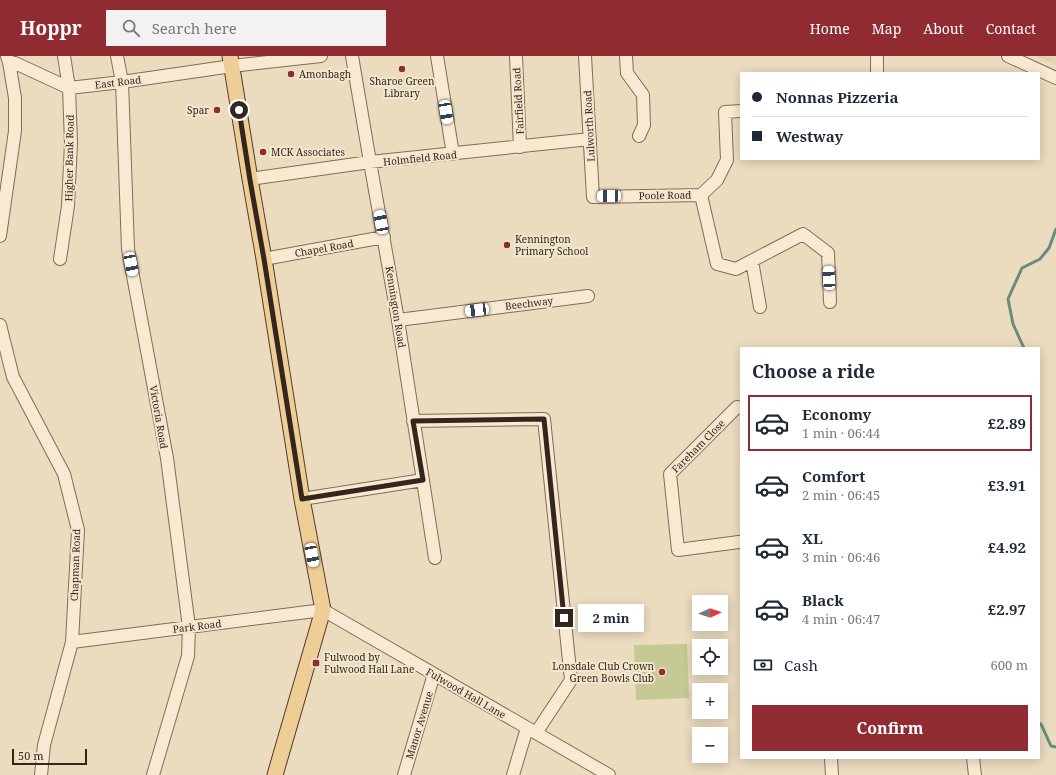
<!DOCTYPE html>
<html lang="en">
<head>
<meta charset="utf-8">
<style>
  body { margin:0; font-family:"Noto Serif",serif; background:#f2f2f3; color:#1f2937; height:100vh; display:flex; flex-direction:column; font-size:15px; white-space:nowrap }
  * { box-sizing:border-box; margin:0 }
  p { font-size:13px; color:#747a83 }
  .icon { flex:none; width:22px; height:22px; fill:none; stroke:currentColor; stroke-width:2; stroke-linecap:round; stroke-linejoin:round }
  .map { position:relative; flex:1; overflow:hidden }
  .side { position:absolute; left:740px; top:291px; width:300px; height:412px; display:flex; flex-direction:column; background:#fff; border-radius:0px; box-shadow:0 2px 10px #0003 }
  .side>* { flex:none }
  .banner { position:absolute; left:740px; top:16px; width:300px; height:88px; border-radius:0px; box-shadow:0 2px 10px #0003; display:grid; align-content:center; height:88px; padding:0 12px; background:#fff }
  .needle { width:26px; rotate:87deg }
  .buttons { position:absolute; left:692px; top:539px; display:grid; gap:8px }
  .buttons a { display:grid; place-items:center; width:36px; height:36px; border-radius:0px; background:#fff; box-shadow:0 2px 10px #0003; font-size:20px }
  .scale { position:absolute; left:12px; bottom:10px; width:75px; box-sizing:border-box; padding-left:4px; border:2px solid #33261c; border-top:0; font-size:11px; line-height:14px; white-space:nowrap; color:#33261c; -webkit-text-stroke:3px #f3e6ce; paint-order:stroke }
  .end { position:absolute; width:18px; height:18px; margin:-9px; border:5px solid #33261c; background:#fff; box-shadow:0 0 0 2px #fff }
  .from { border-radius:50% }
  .bubble { position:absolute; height:28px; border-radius:0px; background:#fff; box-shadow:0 2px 10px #0003; font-size:13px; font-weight:700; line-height:28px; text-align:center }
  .car { position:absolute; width:12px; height:24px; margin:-12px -6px; border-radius:5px; box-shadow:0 0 3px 1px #0007; background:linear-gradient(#fff 24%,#345 0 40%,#fff 0 76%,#345 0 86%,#fff 0) }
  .banner b { display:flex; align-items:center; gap:14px; height:38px; font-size:15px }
  .banner b+b { border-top:1px solid #e0e1e3 }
  .banner i { width:10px; height:10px; background:#1f2937 }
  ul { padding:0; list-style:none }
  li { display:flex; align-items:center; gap:12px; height:56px; margin:0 8px 6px; padding:0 4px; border:2px solid transparent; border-radius:0px }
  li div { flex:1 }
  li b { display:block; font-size:15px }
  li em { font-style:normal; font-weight:700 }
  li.selected { border-color:#902b32 }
  li>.icon { width:36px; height:36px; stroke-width:1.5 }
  h2 { padding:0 12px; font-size:18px; line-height:48px }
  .pay { display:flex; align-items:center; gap:10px; height:44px; padding:0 12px; font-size:15px }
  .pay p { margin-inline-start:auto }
  .primary-button { display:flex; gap:8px; margin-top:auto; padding:8px 12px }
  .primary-button a { flex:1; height:46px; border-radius:0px; background:#902b32; color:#fff; font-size:16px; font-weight:700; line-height:46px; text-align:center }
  header { display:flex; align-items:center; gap:24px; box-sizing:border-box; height:56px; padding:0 20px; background:#902b32; color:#fff }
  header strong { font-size:19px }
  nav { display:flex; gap:22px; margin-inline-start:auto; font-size:14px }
  .search { width:280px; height:36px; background:#f2f2f3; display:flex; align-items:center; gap:10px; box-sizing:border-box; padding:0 14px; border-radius:0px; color:#747a83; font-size:15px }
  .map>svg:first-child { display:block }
  .farmland { fill:#e1d5ad }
  .green { fill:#c6c994 }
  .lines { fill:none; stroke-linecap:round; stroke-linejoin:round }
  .stream { stroke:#6a8b80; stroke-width:3 }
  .minor-casing { stroke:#836c58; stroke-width:14 }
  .major-casing { stroke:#513b2d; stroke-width:17 }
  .minor { stroke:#f7e9d2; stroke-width:12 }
  .major { stroke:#eecd97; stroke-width:15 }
  .route { stroke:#33261c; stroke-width:5 }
  .poi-dot { fill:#902b32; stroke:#f3e6ce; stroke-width:1.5 }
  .labels { text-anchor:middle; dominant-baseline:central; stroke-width:4; stroke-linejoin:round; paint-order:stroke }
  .poi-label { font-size:10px; fill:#33261c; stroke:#f3e6ce; text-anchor:start }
  .street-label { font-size:10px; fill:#33261c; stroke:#f3e6ce }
</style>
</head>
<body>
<header>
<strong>Hoppr</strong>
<div class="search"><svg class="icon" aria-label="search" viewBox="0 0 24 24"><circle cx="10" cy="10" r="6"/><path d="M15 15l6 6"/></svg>Search here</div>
<nav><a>Home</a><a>Map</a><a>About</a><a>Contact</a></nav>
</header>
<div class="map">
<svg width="1056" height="719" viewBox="0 0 1056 719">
  <rect width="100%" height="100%" fill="#ebdbbf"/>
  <path class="farmland" d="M1035,0H1056V9Z"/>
  <path class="green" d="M687,588L689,642L636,644L634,589Z"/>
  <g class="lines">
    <path class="stream" d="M1024,292L1013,268L1008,243L1022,212L1040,203L1049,192L1056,173
      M1039,667L1041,668L1051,690L1056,691"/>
    <defs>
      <path id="minor" d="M117,0L122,26L128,193L167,402L189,571L188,600L153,719
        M352,0L370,106L398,264L435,502
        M437,0L453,98
        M516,0L520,91
        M585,0L593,141L701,139L717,124L727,104L725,56L741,55
        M626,0L627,17L643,39L644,69L639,80
        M877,0V17
        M1008,0L1056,22
        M9,6L15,7L69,32L122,26L232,10L321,0
        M250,123L370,106L590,83
        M701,139L717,208L736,213L803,178L828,197L830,246
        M0,180L15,75V42L9,6L7,0
        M60,203L68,150L71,87L69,32L64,0
        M264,203L384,181
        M752,205L760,251
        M398,264L588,240
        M0,269L13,321L64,418L78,474L72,586L44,689L41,719
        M413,365L544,363L571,624L536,677
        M302,443L423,424
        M739,486L678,494L670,418L737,351L741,352
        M72,586L323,554L609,719
        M831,702L832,719
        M973,702L975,719
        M404,719L434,618
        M513,719L527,672"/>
      <path id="major" d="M230,0L250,123L264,203L302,443L323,554L275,719"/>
    </defs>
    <use href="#minor" class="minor-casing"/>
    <use href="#major" class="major-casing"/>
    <use href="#minor" class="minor"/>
    <use href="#major" class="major"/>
  </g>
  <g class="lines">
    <path class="route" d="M239,54L250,124L264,203L302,443L423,424L413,365L544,363L564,562"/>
  </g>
  <g class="poi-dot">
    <circle cx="402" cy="13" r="4"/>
    <circle cx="291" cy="18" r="4"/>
    <circle cx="217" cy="54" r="4"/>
    <circle cx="263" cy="96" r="4"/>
    <circle cx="507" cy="189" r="4"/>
    <rect x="312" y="603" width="8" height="8" rx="2"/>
    <circle cx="662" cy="616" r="4"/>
  </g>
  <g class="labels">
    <g class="poi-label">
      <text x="299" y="18">Amonbagh</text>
      <text x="402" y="25" text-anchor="middle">Sharoe Green<tspan x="402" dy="12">Library</tspan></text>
      <text x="209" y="54" text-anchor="end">Spar</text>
      <text x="271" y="96">MCK Associates</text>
      <text x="515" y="183">Kennington<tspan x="515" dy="12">Primary School</tspan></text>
      <text x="324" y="601">Fulwood by<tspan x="324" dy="12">Fulwood Hall Lane</tspan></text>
      <text x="654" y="610" text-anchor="end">Lonsdale Club Crown<tspan x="654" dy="12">Green Bowls Club</tspan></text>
    </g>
    <g class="street-label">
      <text transform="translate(118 26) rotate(-7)">East Road</text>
      <text transform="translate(518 45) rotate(-93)">Fairfield Road</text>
      <text transform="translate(589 70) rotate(-93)">Lulworth Road</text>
      <text transform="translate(69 102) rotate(-89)">Higher Bank Road</text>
      <text transform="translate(420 102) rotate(-6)">Holmfield Road</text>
      <text transform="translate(665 139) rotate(-1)">Poole Road</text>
      <text transform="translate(324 192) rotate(-10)">Chapel Road</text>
      <text transform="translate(529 247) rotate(-7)">Beechway</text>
      <text transform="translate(396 251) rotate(81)">Kennington Road</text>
      <text transform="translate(159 361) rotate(80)">Victoria Road</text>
      <text transform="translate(698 390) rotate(-45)">Fareham Close</text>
      <text transform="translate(75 509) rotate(-88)">Chapman Road</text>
      <text transform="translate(197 570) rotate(-7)">Park Road</text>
      <text transform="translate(466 637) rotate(30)">Fulwood Hall Lane</text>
      <text transform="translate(419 669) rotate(-73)">Manor Avenue</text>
    </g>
  </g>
</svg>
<div class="buttons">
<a><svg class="needle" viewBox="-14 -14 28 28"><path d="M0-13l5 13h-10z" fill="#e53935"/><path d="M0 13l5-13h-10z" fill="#747a83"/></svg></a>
<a><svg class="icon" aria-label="locate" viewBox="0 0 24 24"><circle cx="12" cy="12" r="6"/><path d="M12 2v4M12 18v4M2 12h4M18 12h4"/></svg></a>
<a>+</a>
<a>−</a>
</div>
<div class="scale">50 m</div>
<i class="end from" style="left:239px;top:54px"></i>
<i class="end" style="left:564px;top:562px"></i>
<div class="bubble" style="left:578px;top:548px;width:66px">2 min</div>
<i class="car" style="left:446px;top:56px;rotate:171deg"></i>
<i class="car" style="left:609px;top:140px;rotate:269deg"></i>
<i class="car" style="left:381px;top:166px;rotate:349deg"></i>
<i class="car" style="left:131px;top:208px;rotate:169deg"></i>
<i class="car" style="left:829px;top:222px;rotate:357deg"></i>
<i class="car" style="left:477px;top:254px;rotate:263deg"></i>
<i class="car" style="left:312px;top:499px;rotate:169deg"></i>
<div class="banner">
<b><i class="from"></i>Nonnas Pizzeria</b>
<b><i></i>Westway</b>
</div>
<section class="side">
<h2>Choose a ride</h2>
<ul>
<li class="selected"><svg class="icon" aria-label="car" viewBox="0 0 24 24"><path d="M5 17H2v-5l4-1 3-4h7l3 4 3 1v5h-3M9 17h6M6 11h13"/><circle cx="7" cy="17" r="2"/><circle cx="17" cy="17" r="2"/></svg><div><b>Economy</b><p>1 min · 06:44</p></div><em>£2.89</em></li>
<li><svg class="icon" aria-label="car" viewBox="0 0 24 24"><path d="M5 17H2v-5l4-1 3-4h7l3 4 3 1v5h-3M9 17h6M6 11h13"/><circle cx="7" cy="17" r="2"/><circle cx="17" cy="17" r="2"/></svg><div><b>Comfort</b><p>2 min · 06:45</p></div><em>£3.91</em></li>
<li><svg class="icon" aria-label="car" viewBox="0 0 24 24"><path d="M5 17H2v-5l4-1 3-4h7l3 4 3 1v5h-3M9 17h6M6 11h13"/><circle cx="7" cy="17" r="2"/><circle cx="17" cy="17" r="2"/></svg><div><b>XL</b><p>3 min · 06:46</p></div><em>£4.92</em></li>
<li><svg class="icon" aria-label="car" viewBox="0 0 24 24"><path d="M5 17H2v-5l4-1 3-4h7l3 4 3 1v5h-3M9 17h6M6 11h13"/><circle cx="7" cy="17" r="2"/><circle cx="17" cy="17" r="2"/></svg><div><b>Black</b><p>4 min · 06:47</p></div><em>£2.97</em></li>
</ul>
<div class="pay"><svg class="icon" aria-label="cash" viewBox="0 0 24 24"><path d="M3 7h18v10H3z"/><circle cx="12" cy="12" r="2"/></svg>Cash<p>600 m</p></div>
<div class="primary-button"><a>Confirm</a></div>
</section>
</div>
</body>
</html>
